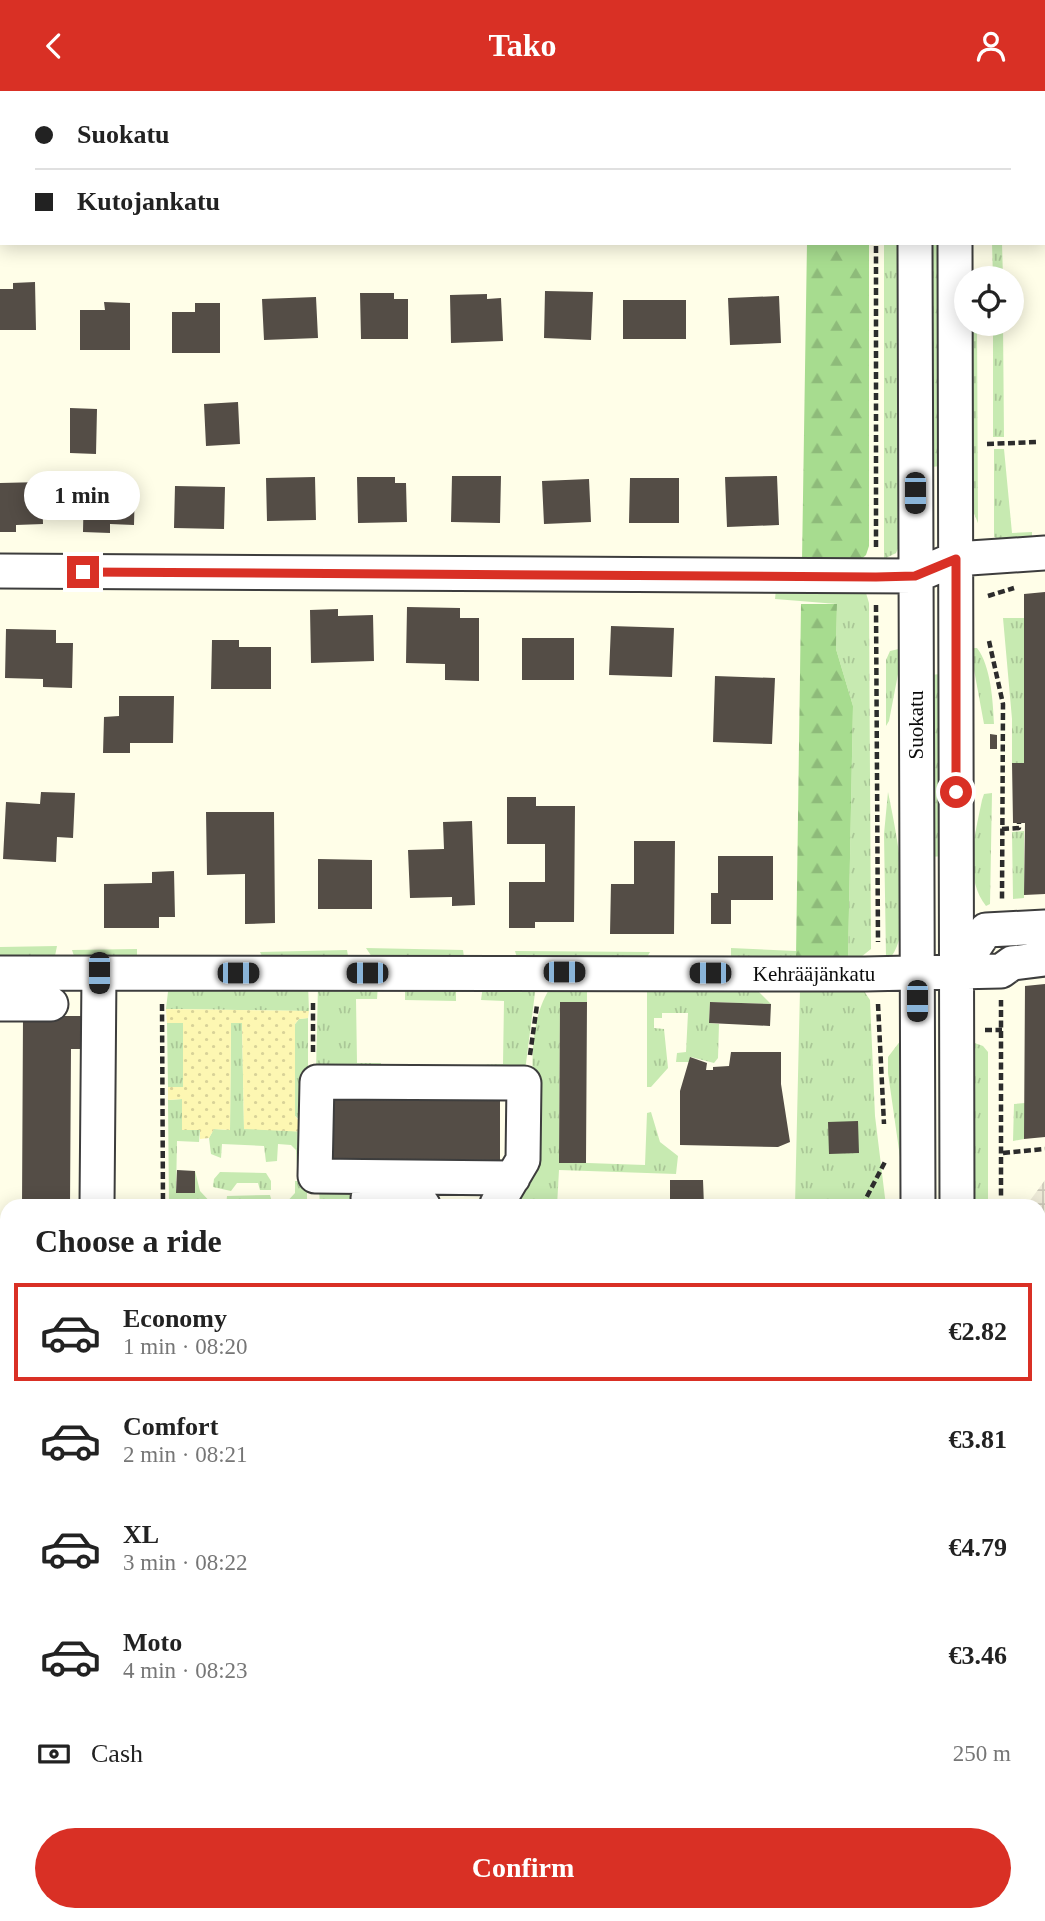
<!DOCTYPE html>
<html lang="en">
<head>
<meta charset="utf-8">
<style>
  body { margin:0; font-family:"Times New Roman",serif; background:#f2f2f2; color:#222; height:100vh; display:flex; flex-direction:column; font-size:26px; white-space:nowrap }
  * { box-sizing:border-box; margin:0 }
  p { font-size:23px; color:#767676 }
  .icon { flex:none; width:38px; height:38px; fill:none; stroke:currentColor; stroke-width:2; stroke-linecap:round; stroke-linejoin:round }
  .map { position:relative; flex:1; overflow:hidden }
  .sheet { position:absolute; left:0px; top:1108px; width:1046px; height:723px; display:flex; flex-direction:column; background:#fff; border-radius:21px 21px 0 0; box-shadow:0 4px 18px #0003 }
  .sheet>* { flex:none }
  .top-card { position:absolute; left:0px; top:0px; width:1046px; height:154px; box-shadow:0 4px 18px #0003; display:grid; align-content:center; height:154px; padding:0 35px; background:#fff }
  .controls { position:absolute; left:954px; top:175px; display:grid; gap:14px }
  .controls a { display:grid; place-items:center; width:70px; height:70px; border-radius:50%; background:#fff; box-shadow:0 4px 18px #0003; font-size:35px }
  .end { position:absolute; width:32px; height:32px; margin:-16px; border:9px solid #d93025; background:#fff; box-shadow:0 0 0 4px #fff }
  .from { border-radius:50% }
  .bubble { position:absolute; height:49px; border-radius:24px; background:#fff; box-shadow:0 4px 18px #0003; font-size:23px; font-weight:700; line-height:49px; text-align:center }
  .car { position:absolute; width:21px; height:42px; margin:-21px -10px; border-radius:9px; box-shadow:0 0 5px 2px #0007; background:linear-gradient(#222 24%,#8ab4d8 0 40%,#222 0 76%,#8ab4d8 0 86%,#222 0) }
  .top-card b { display:flex; align-items:center; gap:24px; height:66px; font-size:26px }
  .top-card b+b { border-top:2px solid #e0e0e0 }
  .top-card i { width:18px; height:18px; background:#222 }
  ul { padding:0; list-style:none }
  li { display:flex; align-items:center; gap:21px; height:98px; margin:0 14px 10px; padding:0 21px; border:4px solid transparent; border-radius:0px }
  li div { flex:1 }
  li b { display:block; font-size:26px }
  li em { font-style:normal; font-weight:700 }
  li.selected { border-color:#d93025 }
  li>.icon { width:63px; height:63px; stroke-width:1.5 }
  h2 { padding:0 35px; font-size:32px; line-height:84px }
  .pay { display:flex; align-items:center; gap:18px; height:77px; padding:0 35px; font-size:26px }
  .pay p { margin-inline-start:auto }
  .cta { display:flex; gap:14px; margin-top:auto; padding:14px 35px }
  .cta a { flex:1; height:80px; border-radius:42px; background:#d93025; color:#fff; font-size:28px; font-weight:700; line-height:80px; text-align:center }
  header { display:flex; justify-content:space-between; align-items:center; height:91px; padding:0 35px; background:#d93025; color:#fff; font-size:32px; font-weight:700 }
  .map>svg:first-child { display:block }
  .grass { fill:url(#grass-tufts) }
  .forest { fill:url(#forest-firs) }
  .sand { fill:url(#sand-dots) }
  .pitch { fill:#dbf1c3 }
  .plaza { fill:url(#plaza-grid) }
  .building { fill:#544d46 }
  .lines { fill:none; stroke-linecap:round; stroke-linejoin:round }
  .minor-casing { stroke:#3d3d3d; stroke-width:37 }
  .path { stroke:#2c2c2c; stroke-width:4.5; stroke-dasharray:7 3.5; stroke-linecap:butt }
  .minor { stroke:#fff; stroke-width:33 }
  .route { stroke:#d93025; stroke-width:9 }
  .labels { text-anchor:middle; dominant-baseline:central; stroke-width:7; stroke-linejoin:round; paint-order:stroke }
  .street-label { font-size:21px; fill:#0a0a0a; stroke:#fff }
</style>
</head>
<body>
<header><svg class="icon" aria-label="back" viewBox="0 0 24 24"><path d="M15 5l-7 7 7 7"/></svg>Tako<svg class="icon" aria-label="person" viewBox="0 0 24 24"><circle cx="12" cy="8" r="4"/><path d="M4 21q1-7 8-7t8 7"/></svg></header>
<div class="map">
<svg width="1045" height="1830" viewBox="0 0 1045 1830">
  <defs>
    <pattern id="grass-tufts" width="24" height="20" patternUnits="userSpaceOnUse" patternTransform="scale(1.75)"><rect width="24" height="20" fill="#c7eab1"/><path d="M3 7l-1-3M5 7V3M7 7l1-3M15 17l-1-3M17 17v-4M19 17l1-3" fill="none" stroke="#aac797"/></pattern>
    <pattern id="forest-firs" width="22" height="20" patternUnits="userSpaceOnUse" patternTransform="scale(1.75)"><rect width="22" height="20" fill="#a7dc8f"/><path d="M5 1l3.5 6h-7zM16 11l3.5 6h-7z" fill="#8ebb7a"/></pattern>
    <pattern id="sand-dots" width="8" height="8" patternUnits="userSpaceOnUse" patternTransform="scale(1.75)"><rect width="8" height="8" fill="#fdf7b2"/><path d="M2 2h.1M6 6h.1" fill="none" stroke="#d8d298" stroke-width="1.8" stroke-linecap="round"/></pattern>
    <pattern id="plaza-grid" width="8" height="8" patternUnits="userSpaceOnUse" patternTransform="scale(1.75)"><rect width="8" height="8" fill="#eeebd8"/><path d="M0 4h8M4 0v8" fill="none" stroke="#cbc8b8"/></pattern>
  </defs>
  <rect width="100%" height="100%" fill="#fffee8"/>
  <path class="grass" d="M884,152H900L903,447L896,462L884,468Z
    M931,152H940V375L932,376Z
    M992,152H1002L1003,187H993Z
    M970,233H977L978,432L970,413Z
    M993,233H1003L1004,346H993Z
    M994,358H1004L1012,442L1032,441V447L1000,448L994,446Z
    M852,497L866,502L869,512L871,858L861,866L848,868L853,615L836,558L837,513L775,508L776,498Z
    M1003,527H1024V672H1012V628Z
    M903,557L889,630L886,635V569L890,560Z
    M970,557H977C991,575 993,611 994,633H984Z
    M940,583L942,765L932,766L931,584Z
    M888,701C896,740 916,834 891,866H886L884,743Z
    M992,702L990,813L986,815C963,785 975,744 982,709L984,703Z
    M1024,740V807L1013,808L1012,741Z
    M57,855L55,865H0V856Z
    M366,857L463,859L464,866H372Z
    M731,857L796,860V872L731,869Z
    M137,858V865H74L72,859Z
    M347,859L348,865H262L260,861Z
    M515,860L650,861L646,868L517,867Z
    M169,892L308,893L309,920L166,918Z
    M318,894H378L377,908H356L357,972H381L380,984L316,981Z
    M410,894H450L456,901V910L405,909V900Z
    M536,894L525,980L476,982V974L503,973L504,910L481,909L483,895Z
    M552,894L587,899V911H560L559,1071L645,1074L647,1022L651,1021L660,1051L678,1065L676,1083L559,1079L557,1115H511C518,1102 532,1085 534,1071C539,1017 519,941 552,894Z
    M647,894L753,895L771,913L710,911L709,932L719,933L718,967L714,972L691,966L689,971H676L677,962L686,961L688,922H662V927H654V937L664,938L668,977L651,996H647Z
    M855,897L864,900L870,909L875,1025L886,1115H795L800,899Z
    M308,927V1029L301,1030L295,1025V933L299,928Z
    M183,931V996H168L167,932Z
    M231,932H242L244,1037L308,1041L307,1074L297,1075L296,1059L291,1054L278,1053L277,1070L266,1071L264,1055L222,1053L221,1067L211,1063L209,1047L214,1038L230,1039Z
    M901,949L902,1080L888,982V966Z
    M972,951L983,955L988,961V1115H972Z
    M182,1008L200,1039L199,1051L177,1050L176,1102H195V1080L200,1100L214,1115H169L168,1009Z
    M1025,1012L1024,1048L1013,1050L1014,1013Z
    M220,1081L266,1082L271,1090V1099H260L258,1092H237L231,1100L213,1096L214,1088Z
    M295,1090H307V1115H283L295,1102Z
    M353,1092L360,1115H320L319,1099Z
    M270,1104L273,1115H226L227,1105Z
    M545,1824H601V1830H545Z"/>
  <path class="forest" d="M0,0H797L2,2V65Z
    M807,152H869V455L866,464L857,472L802,470Z
    M801,513H837L836,558L853,615L848,868L796,866Z"/>
  <path class="sand" d="M166,918L309,920L308,927L299,928L295,933V1025L308,1041L244,1038L242,932H231L230,1039L214,1038L209,1047L200,1048V1039H182V1008L168,1009V996H183V932H167Z"/>
  <path class="pitch" d="M0,1338H7V1824H143L142,1830H0Z"/>
  <path class="plaza" d="M1045,1089V1195L1040,1190V1115H1026Z"/>
  <path class="building" d="M35,191L36,239H0V198H13V192Z
    M545,200L593,201L591,249L544,247Z
    M360,202H394V208H408V248H361Z
    M487,203V208L501,207L503,250L451,252L450,204Z
    M779,205L781,252L730,254L728,207Z
    M316,206L318,247L264,249L262,208Z
    M623,209H686V248H623Z
    M104,211L130,212V259H80V219H105Z
    M195,212H220V262H172V221H195Z
    M238,311L240,353L206,355L204,313Z
    M70,317L97,318L96,363L70,362Z
    M452,385H501L500,432L451,431Z
    M777,385L779,434L727,436L725,386Z
    M315,386L316,429L267,430L266,387Z
    M357,386H395V392H406L407,431L358,432Z
    M630,387H679V432H629Z
    M589,388L591,431L544,433L542,390Z
    M42,391L43,433L16,434V441H0V392Z
    M84,392L135,393L134,434L110,433V442L83,441Z
    M175,395L225,396L224,438L174,437Z
    M1045,501V803L1024,804L1025,732H1013L1012,672H1024V503Z
    M407,516L460,517V527H479V590L445,589V573L406,572Z
    M338,518V525L373,524L374,570L311,572L310,519Z
    M611,535L674,537L672,586L609,584Z
    M6,538L56,539V552H73L72,597L43,596V588L5,587Z
    M522,547H574V589H522Z
    M212,549H239V556H271V598H211Z
    M715,585L775,587L772,653L713,651Z
    M119,605H174L173,652H130V662H103L104,626L119,625Z
    M990,643L997,644V658H990Z
    M41,701L75,702L73,747L57,746L56,771L3,768L6,711L40,713Z
    M507,706H536V715H575L574,831H535V837H509V791H545V753H507Z
    M206,721H274L275,832L245,833V783L207,784Z
    M472,730L475,814L452,815V806L410,807L408,759L444,758L443,731Z
    M634,750H675L674,843H610L611,793H634Z
    M718,765H773V809H731V833H711V802H718Z
    M318,768L372,769V818H318Z
    M174,780L175,826H159V837H104V793L152,792V781Z
    M1045,893V1046L1024,1048L1025,895Z
    M560,911H587L586,1072H559Z
    M710,911L771,913L770,935L709,932Z
    M23,925H88V958H71L70,1115H22Z
    M731,961H781V993L790,1051L778,1056L680,1054V1000L690,966L707,972L706,979H713V976L729,975Z
    M323,998L500,999V1069L322,1068Z
    M858,1030L859,1062L829,1063L828,1031Z
    M177,1079L195,1080V1102H176Z
    M670,1089H703L704,1115H670Z
    M1040,1384H1045V1483H1040Z
    M1040,1803L1045,1804V1830H1032V1824H1040Z
    M601,1824H660V1830H601Z
    M738,1824H765V1830H738Z
    M873,1824H899V1830H873Z"/>
  <g class="lines">
    <defs>
      <path id="minor" d="M954,0V2
        M915,2V0
        M1045,70V69
        M0,76H2
        M915,152L918,1115
        M955,152L957,1115
        M0,480L915,485L955,468L1045,462
        M0,882L865,883L1001,880L1012,872L1045,868
        M957,882L986,839L1045,836
        M0,913H51
        M368,1107L407,1108L423,1114
        M497,1113L523,1069L524,992L317,991L315,1085L513,1087
        M97,1115L99,882
        M0,1223L7,1221
        M1040,1280H1045
        M0,1308L7,1306
        M1040,1322H1045
        M1040,1536H1045
        M530,1830V1824
        M709,1830V1824
        M955,1830V1824"/>
    </defs>
    <use href="#minor" class="minor-casing"/>
    <path class="path" d="M807,2L809,0
      M877,2V0
      M1004,2V0
      M987,353L1038,351
      M876,456V152
      M988,505L1014,497
      M876,514L878,851
      M989,550L1003,613L1002,809
      M1002,738L1019,737V732
      M162,913L163,1115
      M878,913L884,1033
      M985,939H1002
      M313,961V911
      M530,964L537,914
      M1003,1062L1045,1058
      M862,1115L886,1069
      M1001,1115V909
      M1040,1228H1045
      M0,1265H7
      M1040,1358H1045
      M0,1685H7
      M993,1824V1830
      M906,1830L907,1824"/>
    <use href="#minor" class="minor"/>
  </g>
  <g class="lines">
    <path class="route" d="M83,481L876,486L915,485L956,468V701"/>
  </g>
  <g class="labels">
    <g class="street-label">
      <text transform="translate(916 634) rotate(-90)">Suokatu</text>
      <text x="814" y="883">Kehrääjänkatu</text>
    </g>
  </g>
</svg>
<div class="controls">
<a><svg class="icon" aria-label="locate" viewBox="0 0 24 24"><circle cx="12" cy="12" r="6"/><path d="M12 2v4M12 18v4M2 12h4M18 12h4"/></svg></a>
</div>
<i class="end from" style="left:956px;top:701px"></i>
<i class="end" style="left:83px;top:481px"></i>
<div class="bubble" style="left:24px;top:380px;width:116px">1 min</div>
<i class="car" style="left:915px;top:402px;rotate:180deg"></i>
<i class="car" style="left:564px;top:881px;rotate:90deg"></i>
<i class="car" style="left:99px;top:882px;rotate:180deg"></i>
<i class="car" style="left:238px;top:882px;rotate:90deg"></i>
<i class="car" style="left:367px;top:882px;rotate:270deg"></i>
<i class="car" style="left:710px;top:882px;rotate:270deg"></i>
<i class="car" style="left:917px;top:910px;rotate:180deg"></i>
<div class="top-card">
<b><i class="from"></i>Suokatu</b>
<b><i></i>Kutojankatu</b>
</div>
<section class="sheet">
<h2>Choose a ride</h2>
<ul>
<li class="selected"><svg class="icon" aria-label="car" viewBox="0 0 24 24"><path d="M5 17H2v-5l4-1 3-4h7l3 4 3 1v5h-3M9 17h6M6 11h13"/><circle cx="7" cy="17" r="2"/><circle cx="17" cy="17" r="2"/></svg><div><b>Economy</b><p>1 min · 08:20</p></div><em>€2.82</em></li>
<li><svg class="icon" aria-label="car" viewBox="0 0 24 24"><path d="M5 17H2v-5l4-1 3-4h7l3 4 3 1v5h-3M9 17h6M6 11h13"/><circle cx="7" cy="17" r="2"/><circle cx="17" cy="17" r="2"/></svg><div><b>Comfort</b><p>2 min · 08:21</p></div><em>€3.81</em></li>
<li><svg class="icon" aria-label="car" viewBox="0 0 24 24"><path d="M5 17H2v-5l4-1 3-4h7l3 4 3 1v5h-3M9 17h6M6 11h13"/><circle cx="7" cy="17" r="2"/><circle cx="17" cy="17" r="2"/></svg><div><b>XL</b><p>3 min · 08:22</p></div><em>€4.79</em></li>
<li><svg class="icon" aria-label="car" viewBox="0 0 24 24"><path d="M5 17H2v-5l4-1 3-4h7l3 4 3 1v5h-3M9 17h6M6 11h13"/><circle cx="7" cy="17" r="2"/><circle cx="17" cy="17" r="2"/></svg><div><b>Moto</b><p>4 min · 08:23</p></div><em>€3.46</em></li>
</ul>
<div class="pay"><svg class="icon" aria-label="cash" viewBox="0 0 24 24"><path d="M3 7h18v10H3z"/><circle cx="12" cy="12" r="2"/></svg>Cash<p>250 m</p></div>
<div class="cta"><a>Confirm</a></div>
</section>
</div>
</body>
</html>
